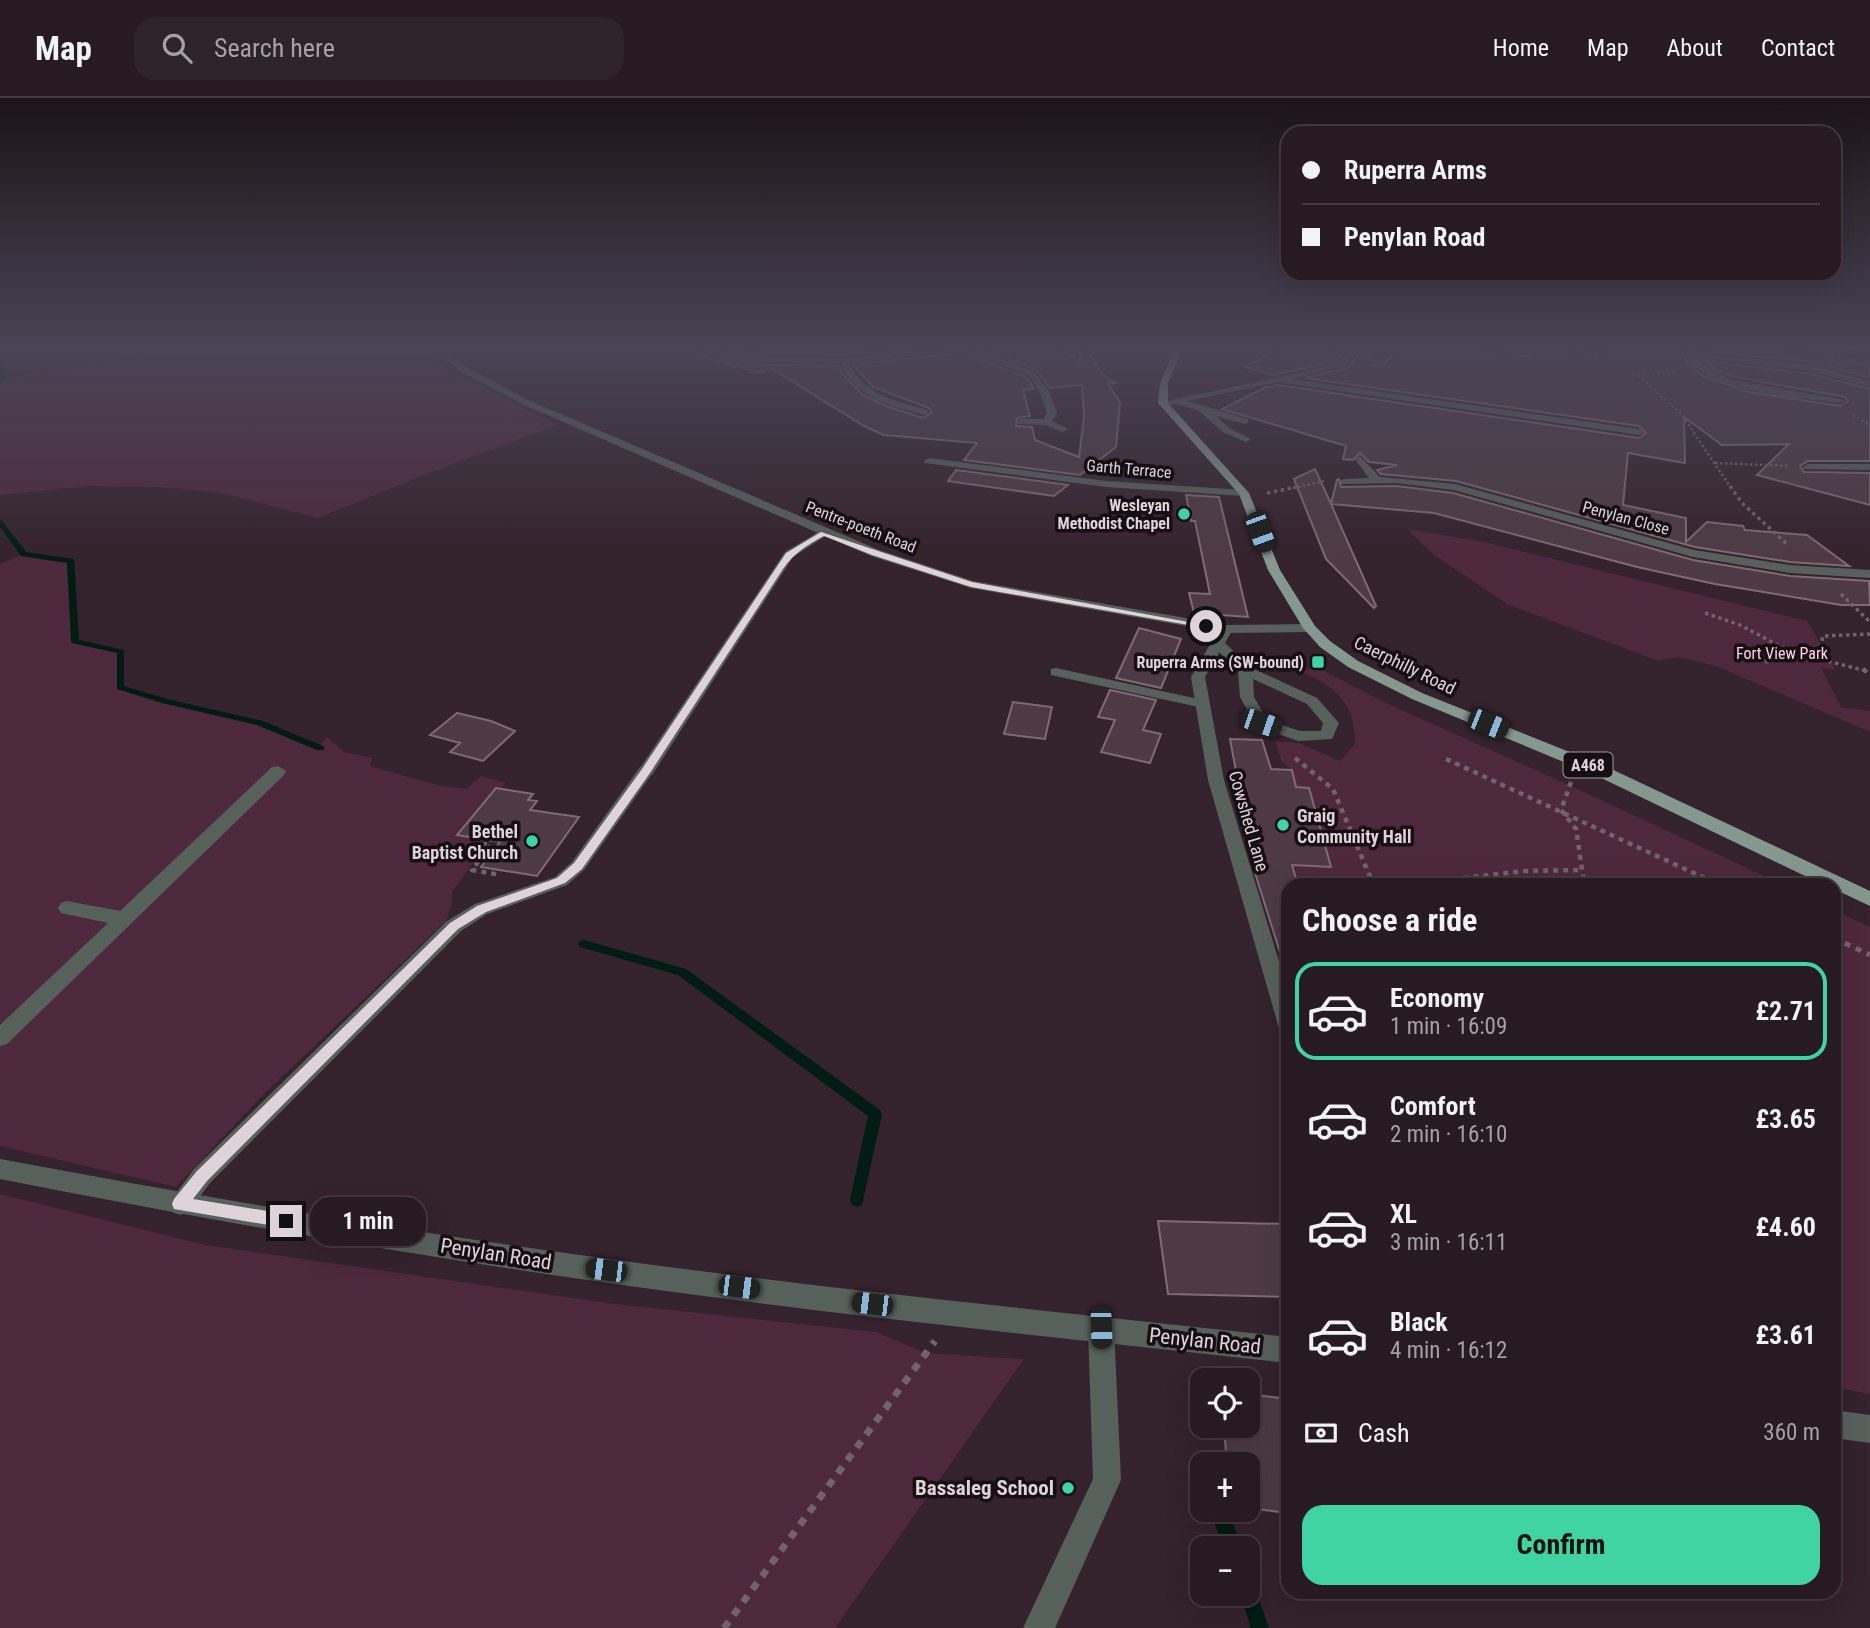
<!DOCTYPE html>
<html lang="en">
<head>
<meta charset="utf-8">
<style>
  body { margin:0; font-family:"Roboto Condensed",sans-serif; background:#2f232a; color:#f1f3f6; height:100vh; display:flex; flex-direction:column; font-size:26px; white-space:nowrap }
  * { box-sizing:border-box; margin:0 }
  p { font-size:23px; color:#a4a1a5 }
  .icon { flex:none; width:38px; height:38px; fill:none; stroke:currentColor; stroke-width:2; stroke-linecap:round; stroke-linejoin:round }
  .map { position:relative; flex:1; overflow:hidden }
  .panel { position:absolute; left:1281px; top:780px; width:560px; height:721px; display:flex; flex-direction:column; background:#271a21; border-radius:21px; box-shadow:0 7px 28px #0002,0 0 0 2px #43383f }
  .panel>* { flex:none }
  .hud { position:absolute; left:1281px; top:28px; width:560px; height:154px; border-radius:21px; box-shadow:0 7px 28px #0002,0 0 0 2px #43383f; display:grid; align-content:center; height:154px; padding:0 21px; background:#271a21 }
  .buttons { position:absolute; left:1190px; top:1270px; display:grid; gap:14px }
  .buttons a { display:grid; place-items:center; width:70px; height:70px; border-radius:14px; background:#271a21; box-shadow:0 7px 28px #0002,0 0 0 2px #43383f; font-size:35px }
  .end { position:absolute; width:32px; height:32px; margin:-16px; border:9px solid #dfd3d9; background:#111; box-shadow:0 0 0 4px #111 }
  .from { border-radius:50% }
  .bubble { position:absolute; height:49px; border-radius:21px; background:#271a21; box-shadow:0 7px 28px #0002,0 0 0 2px #43383f; font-size:23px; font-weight:700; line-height:49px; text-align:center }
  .car { position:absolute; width:21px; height:42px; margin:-21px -10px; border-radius:9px; box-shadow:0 0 5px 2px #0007; background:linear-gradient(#222 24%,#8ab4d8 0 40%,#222 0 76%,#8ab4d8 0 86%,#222 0) }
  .hud b { display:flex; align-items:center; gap:24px; height:66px; font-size:26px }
  .hud b+b { border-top:2px solid #43383f }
  .hud i { width:18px; height:18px; background:#f1f3f6 }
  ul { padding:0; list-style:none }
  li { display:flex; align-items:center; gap:21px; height:98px; margin:0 14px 10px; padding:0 7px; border:4px solid transparent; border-radius:21px }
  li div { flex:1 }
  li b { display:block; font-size:26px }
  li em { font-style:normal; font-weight:700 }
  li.active { border-color:#40d4a2 }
  li>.icon { width:63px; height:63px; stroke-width:1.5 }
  h2 { padding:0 21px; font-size:32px; line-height:84px }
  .pay { display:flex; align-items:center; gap:18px; height:77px; padding:0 21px; font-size:26px }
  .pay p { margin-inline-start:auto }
  .cta { display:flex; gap:14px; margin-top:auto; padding:14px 21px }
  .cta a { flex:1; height:80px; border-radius:21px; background:#40d4a2; color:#111; font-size:28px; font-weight:700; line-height:80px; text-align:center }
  header { display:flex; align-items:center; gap:42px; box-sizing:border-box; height:98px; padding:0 35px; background:#271a21; border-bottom:2px solid #43383f }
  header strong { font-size:33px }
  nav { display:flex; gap:38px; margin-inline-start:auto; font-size:24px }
  .search { width:490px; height:63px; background:#2f232a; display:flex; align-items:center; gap:18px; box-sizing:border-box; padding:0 24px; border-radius:21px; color:#a4a1a5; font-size:26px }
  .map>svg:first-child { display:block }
  .green { fill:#4e283d }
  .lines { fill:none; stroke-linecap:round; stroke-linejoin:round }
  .stream { fill:#011c12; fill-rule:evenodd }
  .building { fill:#4d3a44; stroke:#806a75; stroke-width:2 }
  .path-far4 { stroke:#72636b; stroke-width:2.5; stroke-dasharray:2.5 2.5; stroke-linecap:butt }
  .path-far3 { stroke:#72636b; stroke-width:3.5; stroke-dasharray:3.5 3.5; stroke-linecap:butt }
  .path-far2 { stroke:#72636b; stroke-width:4.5; stroke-dasharray:5 5; stroke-linecap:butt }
  .path-far1 { stroke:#72636b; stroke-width:5; stroke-dasharray:6 6; stroke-linecap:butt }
  .path { stroke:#72636b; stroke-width:7; stroke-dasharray:8 8; stroke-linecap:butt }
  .service { fill:#57615c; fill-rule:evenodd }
  .minor { fill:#57615c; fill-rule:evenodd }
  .tertiary { fill:#57615c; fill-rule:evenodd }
  .primary { fill:#84988f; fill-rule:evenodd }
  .route { fill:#dfd3d9 }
  .poi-dot { fill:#40d4a2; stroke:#160e13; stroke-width:2.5 }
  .labels { text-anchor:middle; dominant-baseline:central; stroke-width:7; stroke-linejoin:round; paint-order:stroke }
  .far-street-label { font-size:16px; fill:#dfd3d9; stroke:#160e13 }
  .far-poi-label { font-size:16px; font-weight:bold; fill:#dfd3d9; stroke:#160e13; text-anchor:end }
  .far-park-label { font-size:16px; fill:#fdd4e8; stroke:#160e13 }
  .shield { fill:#160e13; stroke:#a3989e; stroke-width:2 }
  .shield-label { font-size:16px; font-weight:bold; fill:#dfd3d9 }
  .street-label { font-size:18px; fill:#dfd3d9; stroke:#160e13 }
  .poi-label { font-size:18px; font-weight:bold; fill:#dfd3d9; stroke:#160e13; text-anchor:start }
  .near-street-label { font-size:21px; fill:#dfd3d9; stroke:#160e13 }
  .near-poi-label { font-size:21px; font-weight:bold; fill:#dfd3d9; stroke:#160e13; text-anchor:end }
</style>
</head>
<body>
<header>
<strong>Map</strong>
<div class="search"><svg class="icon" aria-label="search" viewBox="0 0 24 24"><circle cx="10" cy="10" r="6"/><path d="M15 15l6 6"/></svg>Search here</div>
<nav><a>Home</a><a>Map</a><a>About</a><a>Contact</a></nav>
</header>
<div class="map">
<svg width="1870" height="1530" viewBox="0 0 1870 1530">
  <rect width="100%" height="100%" fill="#34222c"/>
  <path class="green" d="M191,248H422L442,269L557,327L421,378L318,420L217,394L159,389L88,388L0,397V284L3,281Z
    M1407,431L1484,444L1807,523L1836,572L1821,570L1841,609L1870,613V634L1716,568L1678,559L1658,563L1507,506L1434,457Z
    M24,456L71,463L75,542L121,554V589L165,603L260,625L319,649L327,639L344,654L372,660L370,668L437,687L466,691L481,678L506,685L458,737L477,741L473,747L485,749L452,794V806L446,823L263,997L176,1089L0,1048V466Z
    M1291,569L1324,573L1388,606L1569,687L1783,787H1298L1291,767L1331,768L1309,690L1296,689L1292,672L1282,664L1275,643L1299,645L1340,663L1355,646C1355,598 1330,586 1291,569Z
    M1834,812L1870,829V1296L1834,1289Z
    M0,1096L205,1147L615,1206L876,1234L926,1255L1024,1261L835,1530H0Z"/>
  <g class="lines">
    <path class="stream" d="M0,263L3,265L6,281L0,286Z
      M0,422L2,423L26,454L74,461L79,542L124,552V588L167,601L263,623L323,648L325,650L323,652H317L257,627L162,605L117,591V555L72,545L71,543L67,465L21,458L0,429Z
      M584,842L686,871L880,1012L882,1016L862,1107L857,1109L852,1107L850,1102L868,1018L678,877L580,849L578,846L580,843Z
      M1210,1412H1228L1242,1451H1224Z
      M1248,1485L1254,1488L1269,1530H1251L1240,1496H1248Z"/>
  </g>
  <path class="building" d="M721,248H926L844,257L761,255Z
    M977,248H1056L1080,263L1079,248H1084L1103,277L1116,285L1108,286L1120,304L1116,349L1080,377L964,362L977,345L884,337L864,328L771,270L760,275L693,256L694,251L761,267L839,268L845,279L863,297L886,308L923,320L932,314L929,310L873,289L853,267L963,254L1027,280L1034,291L1023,292L1030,318L1017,320L1016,328L1032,329L1035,342L1079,359L1084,319L1082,287L1050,290L1036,272Z
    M1286,248H1313L1344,255L1339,261L1315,268L1273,277L1245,269Z
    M1399,248H1463L1530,259L1531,248H1557L1595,260L1602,253L1587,248H1680L1687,265L1703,278L1749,294L1840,308L1848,303L1845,299L1735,279L1715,272L1704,263L1811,276L1870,291V363H1808L1800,368L1804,374L1870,375V407L1757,377L1789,346L1722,347L1684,319L1685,365L1628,355L1623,407L1686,420V444L1707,424L1743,428L1745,432L1807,437L1849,468L1790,464L1695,449L1456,383L1381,376L1377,372L1397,367L1369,364L1360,355L1353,362L1343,361L1346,348L1222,311L1266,289L1278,287L1639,340L1646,335L1639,328L1305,280L1348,270L1357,258L1385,265Z
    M1690,248H1763L1833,257L1834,265L1853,262L1870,267V280L1813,264L1693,252Z
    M1315,371L1331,406L1337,382L1339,381L1341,389L1396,388L1453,395L1693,462L1790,478L1869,483L1870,507H1841L1715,486L1637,469L1434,415L1331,406L1376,508L1374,510L1326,461L1294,381Z
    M956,372L1068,387L1054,398L948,383Z
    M1186,397L1219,399L1248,519L1221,517L1217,523L1195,519L1189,495L1210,496L1195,423H1191Z
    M1139,530L1181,541L1161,590L1116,580Z
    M1110,592L1156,602L1143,632L1161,636L1150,665L1101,654L1115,622L1098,619Z
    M1013,604L1052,609L1045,641L1004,636Z
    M457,615L491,623L515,633L483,663L450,654L460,645L430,637Z
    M1230,641L1262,642L1271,671L1292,672L1296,689L1309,690L1331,769L1292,767L1298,788H1288V880L1255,775Z
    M496,690L533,696L528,702L537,703L530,712L579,719L537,778L481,769L500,744L457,737Z
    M1158,1123L1288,1126V1199L1168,1196Z
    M1248,1296L1288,1301V1415L1248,1410V1367H1227L1224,1328H1248Z"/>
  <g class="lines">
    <path class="path-far4" d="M1837,248L1870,254
      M1675,275L1637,276L1682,317L1731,390
      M1853,317L1870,327
      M1715,365L1789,368
      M1293,390L1324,383"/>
    <path class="path-far3" d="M1730,388L1742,405L1788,447
      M1267,395L1301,388
      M1841,496L1870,524
      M1705,515L1740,527L1791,554L1867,573
      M1765,564L1801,556L1821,547L1823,538L1870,536"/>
    <path class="path-far2" d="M1863,571L1870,577
      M1295,660L1333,691L1374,788
      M1446,661L1722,788
      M1571,684L1561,712L1576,731L1583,778L1591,788
      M480,741L477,745L491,747L472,772L501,777
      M1394,788L1524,773L1582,772"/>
    <path class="path-far1" d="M1834,840L1870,857"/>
    <path class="path" d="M724,1530L935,1243"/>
    <path class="service" d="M1560,248H1577L1600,254L1596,257Z
      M1177,300L1248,321V325L1245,326L1216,318L1229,330L1251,341L1246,344L1223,334L1199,313L1174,305L1172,303Z
      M1219,543L1224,544L1250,569L1317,600L1339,625L1332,641L1298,643L1256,628L1240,599L1238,573L1212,547ZM1253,581L1307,606L1323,625L1321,633H1300L1267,622L1254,599Z
      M1056,570L1203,602L1210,606L1203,610L1051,577V571Z
      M278,668L286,673L284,677L7,946L0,948V927L108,825L61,815L58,810L61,805L67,803L120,813L272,669Z
      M646,668L654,673L584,772L567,787L487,816L461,833L210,1085L188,1114L180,1117L172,1114L168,1106L194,1071L447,823L475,806L555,779L572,764L640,669Z
      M1101,1217L1110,1221L1114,1230L1121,1382L1055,1530H1023L1093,1381L1088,1230L1092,1221Z"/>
    <path class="minor" d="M692,248H708L761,258L844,260L947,248H970L1035,274L1050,295L1057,315L1052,323L1068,331L1063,334L1046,327L1018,326V322L1021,321H1044L1047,315L1040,295L1029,278L963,251L849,265C862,297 897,303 927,312L929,314L924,317C891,308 854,300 841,265L761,264Z
      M1353,248H1361L1347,267L1292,281L1639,331L1644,334L1639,337L1278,284L1163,308L1158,305L1316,271L1341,263Z
      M1682,249H1688L1691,254L1813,267L1870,283V289L1812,273L1695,259L1714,274L1734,282L1845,302L1840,305C1802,300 1689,293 1682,249Z
      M1360,358L1380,379L1455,386L1694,452L1790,467L1870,472V480L1790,475L1693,459L1454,392L1396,385L1341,386V382L1345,381L1369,380L1355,361Z
      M929,360L1106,383L1244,392L1249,395L1244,398L1106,389L925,365L924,363Z
      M1808,366H1870V372L1804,371L1803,369Z
      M820,433L830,435L793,459L652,677H640L638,673L785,454Z
      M1226,527L1233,531L1205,579L1224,682L1288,893V935L1281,933L1278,927L1208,682L1191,579L1219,531Z"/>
    <path class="tertiary" d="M431,248H440L466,269L528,302L879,452L973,483L1226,527L1310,526L1317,530L1310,534L1226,535L971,490L871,458L522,306L460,273Z
      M0,1061C193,1097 386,1130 580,1157C815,1190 1052,1213 1288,1239V1265C1052,1239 815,1215 580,1181C386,1153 192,1119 0,1081Z
      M1834,1312L1870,1317V1345L1834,1340Z"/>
    <path class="primary" d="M1176,248H1184L1168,285V305L1249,395L1280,472L1315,528L1330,543L1358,563L1422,595L1607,669L1870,793V808L1834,791V788H1826L1595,677L1412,601L1348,569L1320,549L1303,530L1268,472L1239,396L1158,305L1160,285Z"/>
  </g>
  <linearGradient id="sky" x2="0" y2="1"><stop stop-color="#1d1318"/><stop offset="0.54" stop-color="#4a4456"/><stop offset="1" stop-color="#4a4456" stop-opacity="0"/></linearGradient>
  <rect width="1870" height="462" fill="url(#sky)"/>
  <path class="route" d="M821,434L972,484L1210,528L1206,530L971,489L872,457L824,438C807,447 794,455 783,471L650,675L582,771L565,785L486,814L458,831L207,1083L193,1101L286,1116L292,1118L294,1123L292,1128L286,1130L174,1111L172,1106L174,1101L197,1073L450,825L477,808L557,780L574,765L642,671L786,455Z"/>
  <g class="poi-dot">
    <circle cx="1184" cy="416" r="7"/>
    <rect x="1311" y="557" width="14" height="14" rx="3.5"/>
    <circle cx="1283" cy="727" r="7"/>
    <circle cx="532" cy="743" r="7"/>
    <circle cx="1068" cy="1390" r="7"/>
  </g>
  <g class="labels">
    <g class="far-street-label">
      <text transform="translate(1129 371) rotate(5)">Garth Terrace</text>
      <text transform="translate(1626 420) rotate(15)">Penylan Close</text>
      <text transform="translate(861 429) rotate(21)">Pentre-poeth Road</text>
    </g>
    <g class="far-poi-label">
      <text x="1170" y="407">Wesleyan<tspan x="1170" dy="18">Methodist Chapel</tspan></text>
      <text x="1304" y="564">Ruperra Arms (SW-bound)</text>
    </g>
    <g class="far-park-label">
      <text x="1782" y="555">Fort View Park</text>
    </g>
    <rect class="shield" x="1563.5" y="654.5" width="49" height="25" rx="5"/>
    <g class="shield-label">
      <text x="1588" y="667">A468</text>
    </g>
    <g class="street-label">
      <text transform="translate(1405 567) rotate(26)">Caerphilly Road</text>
      <text transform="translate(1249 723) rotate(74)">Cowshed Lane</text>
    </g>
    <g class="poi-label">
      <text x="1297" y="717">Graig<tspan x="1297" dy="21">Community Hall</tspan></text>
      <text x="518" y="733" text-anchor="end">Bethel<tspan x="518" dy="21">Baptist Church</tspan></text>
    </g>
    <g class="near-street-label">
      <text transform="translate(496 1156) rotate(9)">Penylan Road</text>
      <text transform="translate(1205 1243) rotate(6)">Penylan Road</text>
    </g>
    <g class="near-poi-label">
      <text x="1054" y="1390">Bassaleg School</text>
    </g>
  </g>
</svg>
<div class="buttons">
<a><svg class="icon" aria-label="locate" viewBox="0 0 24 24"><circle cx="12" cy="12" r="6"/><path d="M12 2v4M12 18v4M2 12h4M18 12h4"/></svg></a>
<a>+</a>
<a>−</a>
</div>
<i class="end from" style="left:1206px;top:528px"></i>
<i class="end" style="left:286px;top:1123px"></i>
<div class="bubble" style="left:310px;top:1099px;width:116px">1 min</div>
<i class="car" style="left:1260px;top:434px;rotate:160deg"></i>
<i class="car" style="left:1261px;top:625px;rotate:109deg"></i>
<i class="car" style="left:1488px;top:626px;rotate:112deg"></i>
<i class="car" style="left:606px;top:1172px;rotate:277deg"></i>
<i class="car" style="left:739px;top:1189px;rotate:97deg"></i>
<i class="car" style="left:872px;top:1206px;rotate:277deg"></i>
<i class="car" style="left:1101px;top:1230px;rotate:178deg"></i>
<div class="hud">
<b><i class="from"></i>Ruperra Arms</b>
<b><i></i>Penylan Road</b>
</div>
<section class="panel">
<h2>Choose a ride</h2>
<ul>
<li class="active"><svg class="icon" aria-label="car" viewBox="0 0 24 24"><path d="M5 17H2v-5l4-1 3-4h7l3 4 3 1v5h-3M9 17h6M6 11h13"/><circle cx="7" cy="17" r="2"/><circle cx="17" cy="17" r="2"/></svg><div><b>Economy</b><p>1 min · 16:09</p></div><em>£2.71</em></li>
<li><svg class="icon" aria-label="car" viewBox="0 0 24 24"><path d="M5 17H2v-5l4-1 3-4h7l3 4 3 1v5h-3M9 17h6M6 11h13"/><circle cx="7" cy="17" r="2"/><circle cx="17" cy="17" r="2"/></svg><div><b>Comfort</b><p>2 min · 16:10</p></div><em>£3.65</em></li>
<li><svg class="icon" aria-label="car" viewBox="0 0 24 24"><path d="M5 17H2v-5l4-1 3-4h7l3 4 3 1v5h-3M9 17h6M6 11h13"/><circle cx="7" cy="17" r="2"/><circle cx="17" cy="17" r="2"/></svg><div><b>XL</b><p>3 min · 16:11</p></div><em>£4.60</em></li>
<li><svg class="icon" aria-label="car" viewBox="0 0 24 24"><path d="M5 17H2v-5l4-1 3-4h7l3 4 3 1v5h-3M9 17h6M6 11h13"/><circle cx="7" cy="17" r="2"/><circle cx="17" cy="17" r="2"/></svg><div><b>Black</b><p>4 min · 16:12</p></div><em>£3.61</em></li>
</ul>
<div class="pay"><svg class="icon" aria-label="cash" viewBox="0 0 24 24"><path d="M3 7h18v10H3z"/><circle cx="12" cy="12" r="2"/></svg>Cash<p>360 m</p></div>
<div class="cta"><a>Confirm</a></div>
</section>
</div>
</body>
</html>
